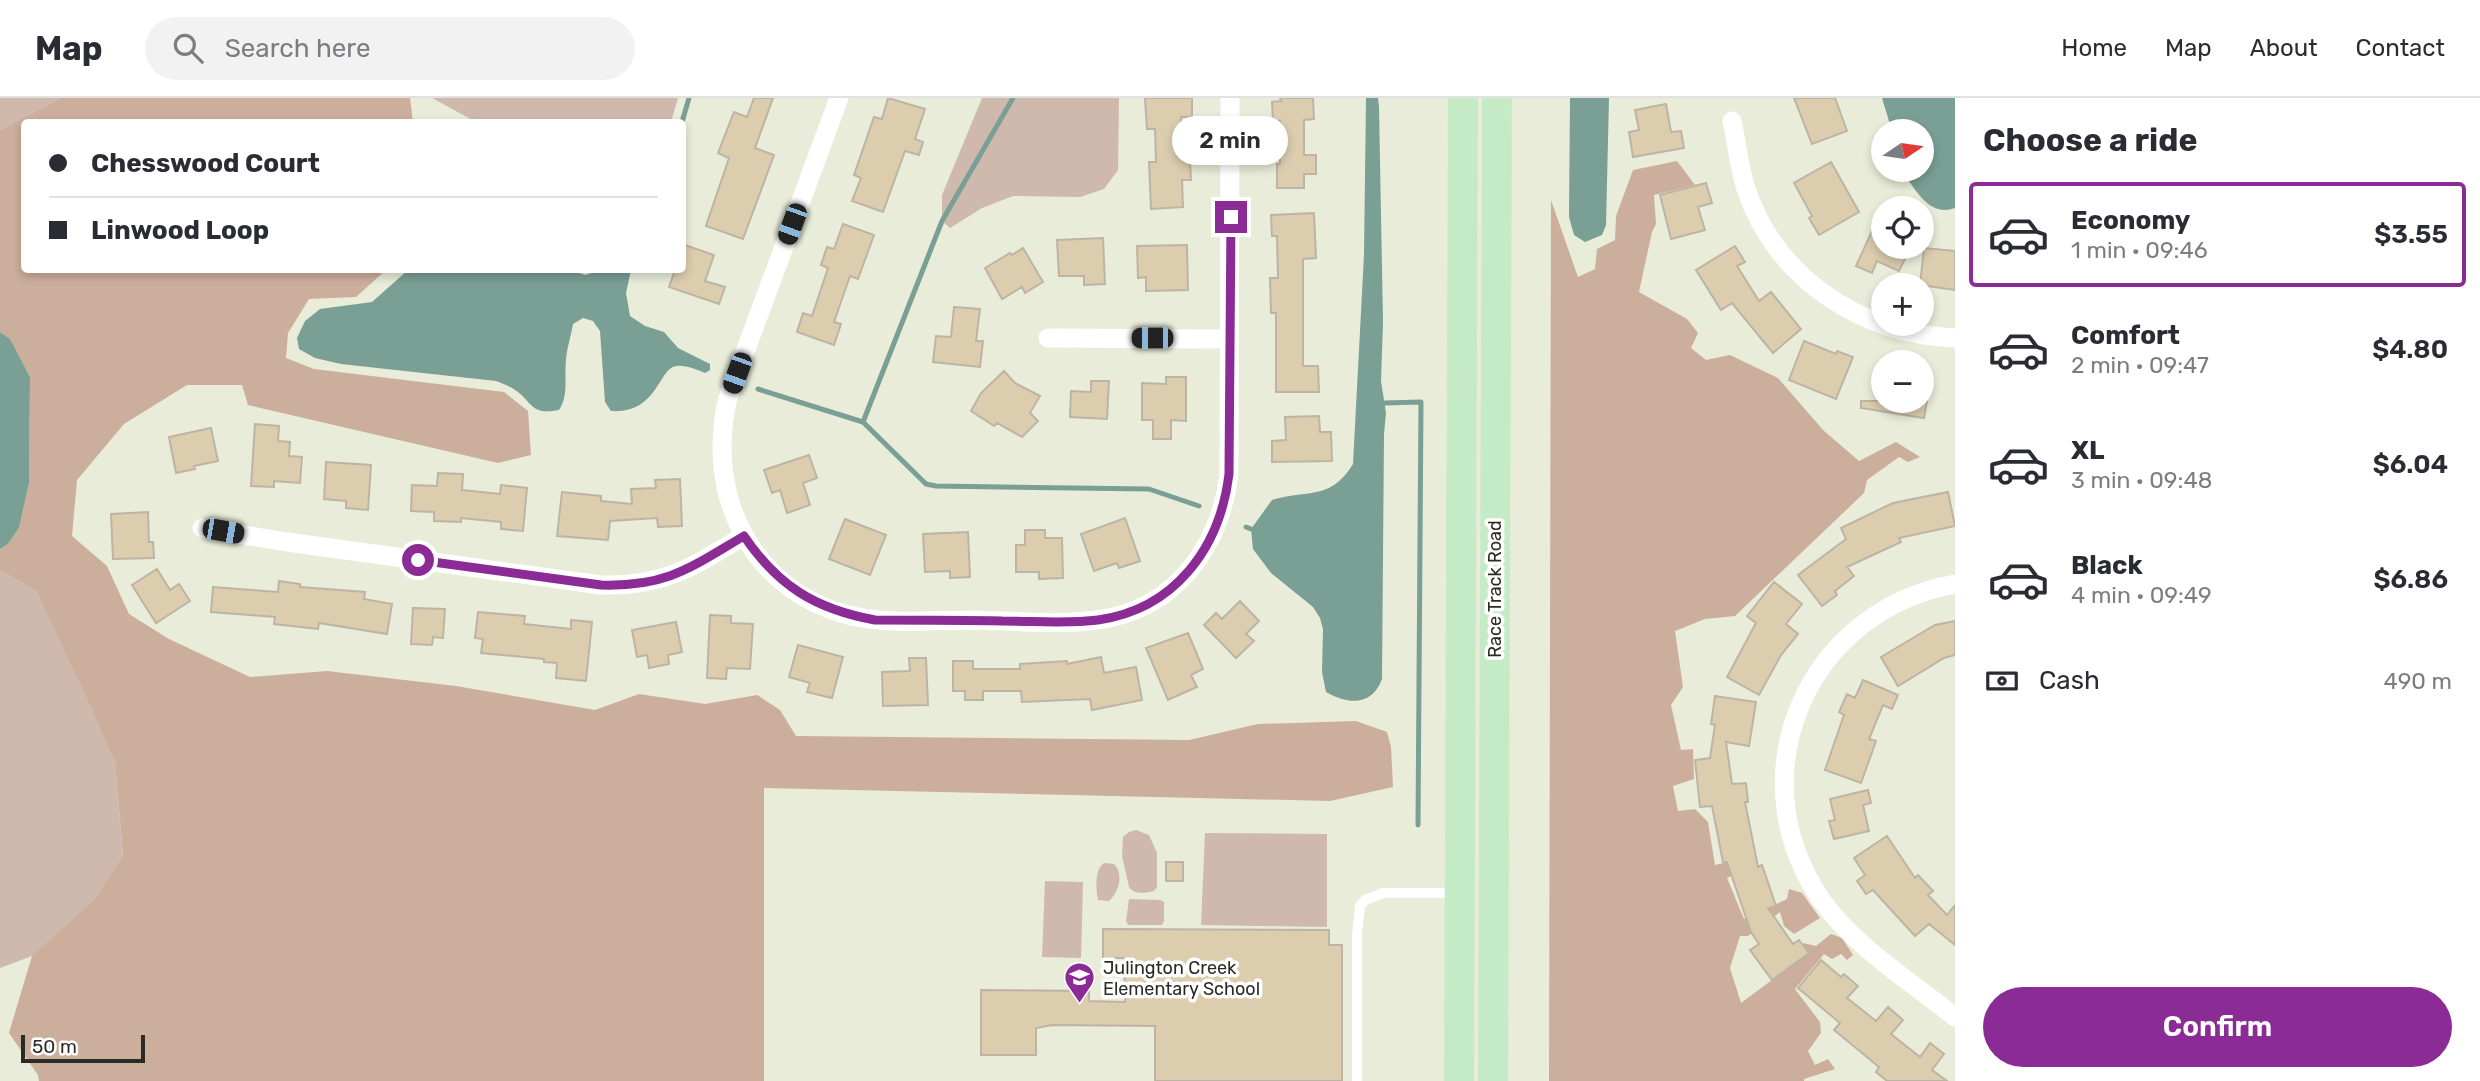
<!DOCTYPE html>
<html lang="en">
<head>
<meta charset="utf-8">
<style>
  body { margin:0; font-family:Rubik,sans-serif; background:#f2f2f3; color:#2b2b33; height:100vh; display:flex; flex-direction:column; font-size:26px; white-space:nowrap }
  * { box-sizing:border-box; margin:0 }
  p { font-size:23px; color:#7c7c81 }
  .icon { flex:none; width:38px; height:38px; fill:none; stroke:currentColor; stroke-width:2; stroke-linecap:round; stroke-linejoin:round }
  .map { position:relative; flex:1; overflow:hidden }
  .drawer { display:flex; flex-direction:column; background:#fff; width:525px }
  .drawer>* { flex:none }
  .top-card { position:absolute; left:21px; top:21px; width:665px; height:154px; border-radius:7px; box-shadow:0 4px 10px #0003; display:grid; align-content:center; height:154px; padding:0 28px; background:#fff }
  .needle { width:46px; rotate:77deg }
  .fabs { position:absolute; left:1871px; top:21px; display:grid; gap:14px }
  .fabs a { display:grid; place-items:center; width:63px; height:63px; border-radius:50%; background:#fff; box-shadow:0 4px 10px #0003; font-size:35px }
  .scale { position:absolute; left:21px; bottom:18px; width:124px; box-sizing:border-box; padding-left:7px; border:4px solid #2a2b24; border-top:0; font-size:19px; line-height:24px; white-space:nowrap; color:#2a2b24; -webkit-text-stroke:5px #fff; paint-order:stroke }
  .end { position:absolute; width:32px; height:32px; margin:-16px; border:9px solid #8b2c96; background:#fff; box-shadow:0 0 0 4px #fff }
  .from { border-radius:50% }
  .bubble { position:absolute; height:49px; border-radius:24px; background:#fff; box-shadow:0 4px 10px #0003; font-size:23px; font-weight:600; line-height:49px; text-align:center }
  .car { position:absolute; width:21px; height:42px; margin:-21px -10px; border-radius:9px; box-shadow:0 0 5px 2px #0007; background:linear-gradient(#222 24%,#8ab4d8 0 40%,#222 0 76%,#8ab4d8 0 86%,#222 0) }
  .top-card b { display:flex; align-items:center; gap:24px; height:66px; font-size:26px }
  .top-card b+b { border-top:2px solid #e1e1e2 }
  .top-card i { width:18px; height:18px; background:#2b2b33 }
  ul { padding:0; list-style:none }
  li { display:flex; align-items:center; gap:21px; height:105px; margin:0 14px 10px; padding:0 14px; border:4px solid transparent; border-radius:7px }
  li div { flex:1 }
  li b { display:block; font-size:26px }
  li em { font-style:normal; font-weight:600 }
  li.on { border-color:#8b2c96 }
  li>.icon { width:63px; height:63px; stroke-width:1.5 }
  h2 { padding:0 28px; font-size:32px; line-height:84px }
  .pay { display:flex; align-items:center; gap:18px; height:77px; padding:0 28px; font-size:26px }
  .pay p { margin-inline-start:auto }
  .action { display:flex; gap:14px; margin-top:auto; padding:14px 28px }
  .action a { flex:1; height:80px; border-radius:42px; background:#8b2c96; color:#fff; font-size:28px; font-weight:600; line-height:80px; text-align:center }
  header { display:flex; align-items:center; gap:42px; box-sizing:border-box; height:98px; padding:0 35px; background:#fff; border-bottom:2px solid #e1e1e2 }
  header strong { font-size:33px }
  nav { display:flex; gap:38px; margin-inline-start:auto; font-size:24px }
  .search { width:490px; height:63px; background:#f2f2f3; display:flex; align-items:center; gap:18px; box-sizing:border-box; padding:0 24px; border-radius:38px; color:#7c7c81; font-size:26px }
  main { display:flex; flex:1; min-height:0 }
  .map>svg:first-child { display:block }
  .green { fill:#ceb9ac }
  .forest { fill:#ccae9c }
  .water { fill:#7a9f94 }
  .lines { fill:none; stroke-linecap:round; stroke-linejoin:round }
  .stream { stroke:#7a9f94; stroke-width:5 }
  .building { fill:#dccdaf; stroke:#bdb4a4; stroke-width:2 }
  .lane { stroke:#fff; stroke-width:10 }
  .street { stroke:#fff; stroke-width:19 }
  .primary { stroke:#c5ebc6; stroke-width:30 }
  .route { stroke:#8b2c96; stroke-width:9 }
  .labels { text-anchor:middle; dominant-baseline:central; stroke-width:7; stroke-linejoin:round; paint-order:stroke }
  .street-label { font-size:18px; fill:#2a2b24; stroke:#fff }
  .poi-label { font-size:18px; fill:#2a2b24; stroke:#fff; text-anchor:start }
</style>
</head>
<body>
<header>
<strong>Map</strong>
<div class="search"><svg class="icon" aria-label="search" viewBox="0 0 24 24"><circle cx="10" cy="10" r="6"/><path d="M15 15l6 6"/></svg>Search here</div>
<nav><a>Home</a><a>Map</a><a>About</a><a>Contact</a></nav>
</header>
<main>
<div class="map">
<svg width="1955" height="983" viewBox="0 0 1955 983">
  <rect width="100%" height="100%" fill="#e8ecd9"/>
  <path class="green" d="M0,0H60L0,32Z
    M432,0H678L671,24H476Z
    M982,0H1119L1118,72L1104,91L1080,99L1013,98L982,110L950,130L942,123V97Z
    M0,472L36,493L89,602L115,665L123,759L93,803L58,837L32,858L0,870Z
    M1136,732L1149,737L1157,755V789L1154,793C1145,795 1134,797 1129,789L1122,758L1123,739L1129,734Z
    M1205,735L1327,736V829L1201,827Z
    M1104,765L1114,766C1124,776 1119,794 1109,803L1098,802C1096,791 1094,772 1104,765Z
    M1045,783L1083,784L1081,860L1042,859Z
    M1129,801L1160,802L1164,804V823L1162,827H1129L1126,824Z"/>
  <path class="forest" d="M60,0H410L413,24H24V172H386L356,199L309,201L288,235L286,260L314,271L504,294L528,313L531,357L498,365L248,307L242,287H187L124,326L77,382L72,438L107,468L129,516L169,541L250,579L327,573L456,588L595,612L639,596L705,606L757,597L780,612L796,638L1189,642L1258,626L1356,623L1387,634L1391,649L1393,689L1330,703L764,690V983H39L38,977L9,935L32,858L93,803L123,758L115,665L88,602L36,493L0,472V451L8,446L19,430L29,385L30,279L10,242L0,234V32Z
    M1677,63L1695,87L1654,97L1656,126L1652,134L1639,194L1687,221L1698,235L1691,250L1706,262L1730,257L1778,280L1823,332L1859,363L1896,344L1920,359L1908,364L1899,359L1867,382L1864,395L1735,518L1705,521L1675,533L1683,589L1671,607L1681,652L1693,651L1694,681L1673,688L1678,713L1695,711L1708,724L1715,767L1746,760L1747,770L1727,780L1744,821L1787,801L1789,791L1802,795L1820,820L1794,836L1784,828L1780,814L1748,838H1740L1730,870L1741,905L1807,856L1803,845L1816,848L1831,836L1842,840L1853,857L1847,862L1841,856L1832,861L1824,856L1795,891L1820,924L1821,935L1808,953L1815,967L1828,961L1835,971L1804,981V983H1549L1551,102L1578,179L1595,171L1597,151L1615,142L1616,118L1633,72Z"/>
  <path class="water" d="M1366,0H1378L1379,9L1383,224L1381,283L1386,315L1384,336L1382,581C1372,608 1349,607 1326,594L1322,574L1323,531L1320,520L1313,509L1271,475L1253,451L1251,431L1272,402C1309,391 1330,403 1353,366L1364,157Z
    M1570,0H1609L1606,127L1602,137L1585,144L1574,137L1569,119Z
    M1882,0H1955V110C1930,119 1917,94 1904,76L1902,72H1922V33H1892Z
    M408,172H571L585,177L602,172H631L626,195L630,218L645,228L664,234L678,250L710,266V272L705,275C697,272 686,267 677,268C658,269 659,316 611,313L605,304L600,233L593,223L583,220L573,226C571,238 567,250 566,261C564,279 569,297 559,312C528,318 533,302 512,290C507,287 501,285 496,283L341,266L315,260L299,251L297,240L305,223L320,211L372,204Z
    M0,234L10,241L30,279L29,385L19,430L8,446L0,451Z"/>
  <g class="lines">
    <path class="stream" d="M682,24L689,0
      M758,291L863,324L926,386L936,388L1149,391L1199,408
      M1385,305L1421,304L1418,727
      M863,324L942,123L1013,0
      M1246,429L1251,431"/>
  </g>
  <path class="building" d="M754,0H773L755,50L774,57L743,141L706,128L729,60L718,55L734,14L747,19Z
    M888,0L925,11L915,41L923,44L919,57L905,53L883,114L852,103L861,80L854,77L874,19L882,21Z
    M1145,0H1192V19H1181L1183,63L1190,62L1191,82H1182L1183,109L1151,111L1149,64H1156L1155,31H1147Z
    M1280,0H1313L1314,21L1304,22V57H1316V76H1304V90H1277V66H1280V23H1273L1272,4L1281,3Z
    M1794,0H1835L1847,33L1812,46Z
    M1666,6L1671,34L1681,33L1684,50L1633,59L1629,34L1639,32L1635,12Z
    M1831,64L1859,114L1819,137L1809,120L1812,118L1794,85Z
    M1706,85L1712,105L1698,109L1705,132L1671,141L1660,97Z
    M1883,109V149H1911L1899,173L1877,163L1872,175L1856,168Z
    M1314,115L1316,160L1303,161V268H1318L1319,294H1276V215H1271L1270,180H1278L1277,138H1272L1271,117Z
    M843,126L874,137L858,181L850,178L834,224L841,226L834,247L797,234L803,215L812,218L828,170L821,167L827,149L834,151Z
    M1103,140L1105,186L1084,187V178H1059L1057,142Z
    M682,146L714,157L705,183L725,189L719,206L669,189L675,172H682Z
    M1187,147L1188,192L1146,193V179L1138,180L1137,148Z
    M1735,148L1745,164L1737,168L1759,203L1771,194L1801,231L1773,255L1732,205L1721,212L1696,172Z
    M1023,150L1043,184L1025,195L1022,189L1002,201L985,170L1010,155L1012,157Z
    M1924,150L1955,153V192L1920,187Z
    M954,209L980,211L976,243H983L980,269L933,264L936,238L951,239Z
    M1804,243L1836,256L1837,253L1853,259L1836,301L1789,282Z
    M1004,273L1015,285L1040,298L1030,315L1038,323L1022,339L997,325L994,328L971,313L981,295Z
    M1166,279H1186V323L1171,322V341H1153V322H1142V285L1166,286Z
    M1091,283H1109L1107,321L1070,319L1071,293L1091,294Z
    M1861,303H1927L1924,320L1861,310Z
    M1319,318L1320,334H1331L1332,363L1272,364V343L1286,342L1285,319Z
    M255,326L279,328L278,343L290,344L289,358L302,359L300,385L274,383V389L251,388Z
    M211,330L218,363L194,368L195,371L176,375L169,339Z
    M809,357L817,380L803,385L810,407L787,415L780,392L772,395L764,372Z
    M326,364L371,367L368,412L346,410V403L324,401Z
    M438,375L463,376L462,392L500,396L501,387L527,390L523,433L501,431V424L461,420V424L434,423V414L411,413L412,387L437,388Z
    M680,381L682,428L658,429L657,420L610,423L608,442L557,438L562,394L601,398V403L632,406L631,391L656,390L655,382Z
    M1948,394L1955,428L1899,440L1901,444L1847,469L1854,478L1835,493L1837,497L1822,508L1798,477L1846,441L1841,430L1893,405Z
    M148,414L149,444H153L154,460L113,461L111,416Z
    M1125,420L1140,463L1119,470L1117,465L1094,473L1081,436Z
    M845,421L886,437L870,477L829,461Z
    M1025,432H1045V440H1062L1063,480L1039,481V474H1016V447H1025Z
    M968,434L970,479L950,480V473L925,474L923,436Z
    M157,471L170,492L179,486L190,503L156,525L132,487Z
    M279,483L300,486V489L365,494L364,501L392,506L387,536L319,525L318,531L274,526L275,519L211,514L213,489L278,494Z
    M1774,484L1802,506L1786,526L1798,536L1781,557L1759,597L1727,579L1756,525L1747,518Z
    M1240,503L1259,523L1246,536L1254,543L1236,560L1204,527L1216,515L1222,521Z
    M413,510L445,511L443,540L433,539L432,547L411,546Z
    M478,514L525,518L524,526L571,531V522L592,524L586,583L556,580L557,565L544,564V561L481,555L483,541L475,540Z
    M710,517L731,518V525L753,526L750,571L727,570L726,581L707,580Z
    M1955,523V557L1944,560L1898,588L1881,559L1935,527Z
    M676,524L682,554L668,557L669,566L649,570L647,557L637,559L632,532Z
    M1188,535L1203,571L1191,577L1197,589L1168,602L1146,550Z
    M798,547L843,559L832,600L807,594L810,585L789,579Z
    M1101,559L1104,575L1136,569L1142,602L1092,612L1090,601L1022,604L1021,593H983V602H965V593H953V563H973V571H1020V566L1067,563V566Z
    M909,560H926L928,607L883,608L882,574L910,573Z
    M1863,582L1898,597L1892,611L1883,607L1869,641L1876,643L1861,685L1825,672L1844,617L1839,614L1847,596L1855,600Z
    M1715,598L1756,604L1749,648L1726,644L1732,686L1746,685L1748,704H1745L1758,769L1762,767L1776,808L1768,810L1793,846L1799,842L1809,855L1772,882L1750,852L1759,846L1751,834L1727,764H1723L1712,708L1700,709L1695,662L1710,660L1715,627L1711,626Z
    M1868,692L1871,705L1863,707L1869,733L1834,741L1829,723L1835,722L1830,701Z
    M1887,738L1915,780L1918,777L1933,793L1928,797L1947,817L1955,807V847L1929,826L1915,838L1873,792L1866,796L1857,783L1865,777L1854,760Z
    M1166,764H1183V783H1166Z
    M1103,831L1329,832V847H1342V983H1155V928L1052,927L1036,930V957H981V892L1089,893V903L1125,904L1124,860H1103Z
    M1821,862L1841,879L1844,876L1858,888L1847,900L1876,923L1888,909L1903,922L1891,936L1920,959L1930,945L1944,956L1932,972L1947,983H1887L1876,974L1879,969L1834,932L1840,925L1798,890Z"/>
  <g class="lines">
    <path class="lane" d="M1357,983V836L1360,808L1365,802L1383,795H1455"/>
    <path class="street" d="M839,0L728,300C705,394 749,491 848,517C888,527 934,522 975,522C1015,523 1058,527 1097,522C1175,512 1220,449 1229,376L1230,0
      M1732,23C1737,45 1739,69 1746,91C1777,182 1862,236 1955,240
      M1048,240L1229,241
      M202,430L287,444L601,487C664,489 692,469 744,438
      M1955,486C1808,512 1736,675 1820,800C1853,848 1910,883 1955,919"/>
    <path class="primary" d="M1459,983L1463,0
      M1493,983L1497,0"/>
  </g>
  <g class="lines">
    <path class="route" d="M418,462L601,487C666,489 690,470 744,438C778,488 815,511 875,522C917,522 960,522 1002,523C1034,523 1067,526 1098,522C1175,511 1220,450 1229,376L1231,119"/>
  </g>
  <defs>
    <symbol id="school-pin" viewBox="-11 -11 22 30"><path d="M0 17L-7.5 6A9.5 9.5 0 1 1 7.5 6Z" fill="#8b2c96" stroke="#fff"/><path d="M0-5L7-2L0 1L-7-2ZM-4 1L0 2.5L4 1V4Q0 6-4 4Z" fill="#fff"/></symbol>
  </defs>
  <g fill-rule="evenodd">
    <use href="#school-pin" x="1062" y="862" width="35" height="47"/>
  </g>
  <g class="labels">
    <g class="street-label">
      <text transform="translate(1495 491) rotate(-90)">Race Track Road</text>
    </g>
    <g class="poi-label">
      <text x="1103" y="870">Julington Creek<tspan x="1103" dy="21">Elementary School</tspan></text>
    </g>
  </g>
</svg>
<div class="fabs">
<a><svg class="needle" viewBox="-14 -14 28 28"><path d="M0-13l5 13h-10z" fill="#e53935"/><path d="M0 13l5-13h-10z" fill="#7c7c81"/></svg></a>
<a><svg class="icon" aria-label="locate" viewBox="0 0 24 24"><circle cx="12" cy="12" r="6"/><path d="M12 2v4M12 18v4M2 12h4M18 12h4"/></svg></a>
<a>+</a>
<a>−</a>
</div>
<div class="scale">50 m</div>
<i class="end from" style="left:418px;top:462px"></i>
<i class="end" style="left:1231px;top:119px"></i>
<div class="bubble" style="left:1172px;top:18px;width:116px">2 min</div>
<i class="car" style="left:792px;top:126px;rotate:200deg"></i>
<i class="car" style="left:1152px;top:240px;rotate:270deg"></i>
<i class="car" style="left:737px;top:275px;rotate:200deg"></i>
<i class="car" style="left:223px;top:433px;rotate:100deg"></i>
<div class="top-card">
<b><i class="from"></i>Chesswood Court</b>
<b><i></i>Linwood Loop</b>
</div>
</div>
<section class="drawer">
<h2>Choose a ride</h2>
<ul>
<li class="on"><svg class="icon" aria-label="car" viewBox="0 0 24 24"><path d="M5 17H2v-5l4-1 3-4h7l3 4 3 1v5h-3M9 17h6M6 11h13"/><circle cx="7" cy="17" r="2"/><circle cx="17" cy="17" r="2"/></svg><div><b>Economy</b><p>1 min · 09:46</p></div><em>$3.55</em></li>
<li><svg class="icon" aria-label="car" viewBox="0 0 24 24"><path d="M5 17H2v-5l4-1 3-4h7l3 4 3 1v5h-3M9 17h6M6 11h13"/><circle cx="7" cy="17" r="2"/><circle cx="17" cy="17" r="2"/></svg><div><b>Comfort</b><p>2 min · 09:47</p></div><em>$4.80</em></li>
<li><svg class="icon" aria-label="car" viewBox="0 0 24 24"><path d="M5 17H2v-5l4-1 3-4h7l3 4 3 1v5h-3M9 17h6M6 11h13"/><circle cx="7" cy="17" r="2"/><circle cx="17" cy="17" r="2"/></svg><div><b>XL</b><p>3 min · 09:48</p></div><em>$6.04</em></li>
<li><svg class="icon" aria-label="car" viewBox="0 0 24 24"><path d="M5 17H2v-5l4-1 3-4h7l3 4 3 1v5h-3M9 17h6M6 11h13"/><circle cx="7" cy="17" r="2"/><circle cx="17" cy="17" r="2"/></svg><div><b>Black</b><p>4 min · 09:49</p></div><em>$6.86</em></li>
</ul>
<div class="pay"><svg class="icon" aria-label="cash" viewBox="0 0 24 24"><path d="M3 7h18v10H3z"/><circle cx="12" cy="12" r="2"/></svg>Cash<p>490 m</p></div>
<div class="action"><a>Confirm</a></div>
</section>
</main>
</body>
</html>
